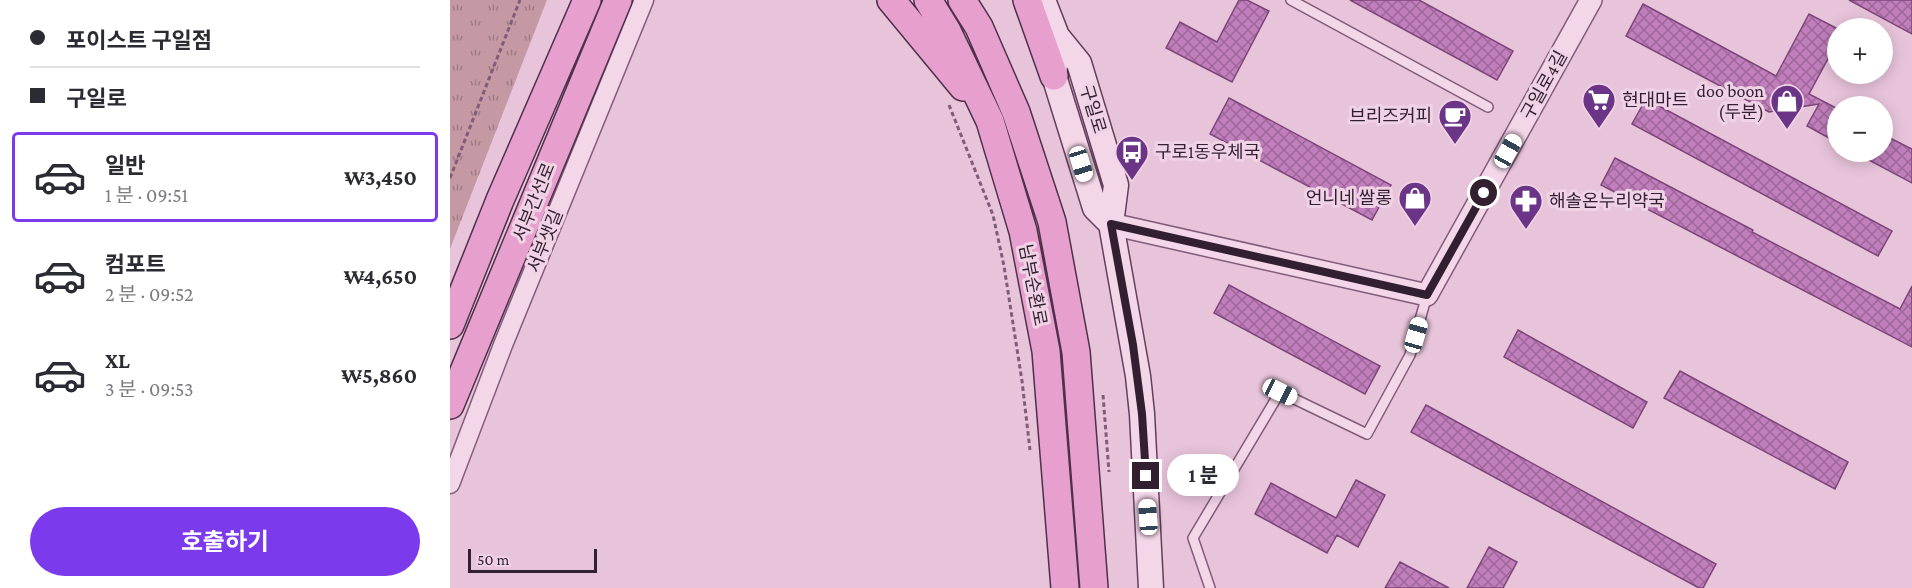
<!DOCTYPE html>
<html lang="ko">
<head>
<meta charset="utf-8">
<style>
  body { margin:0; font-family:"Crimson Pro","Noto Sans KR",serif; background:#f2f2f3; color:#2b2b33; height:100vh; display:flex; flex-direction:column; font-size:22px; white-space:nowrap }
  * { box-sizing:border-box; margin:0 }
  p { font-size:20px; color:#7c7c81 }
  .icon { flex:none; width:33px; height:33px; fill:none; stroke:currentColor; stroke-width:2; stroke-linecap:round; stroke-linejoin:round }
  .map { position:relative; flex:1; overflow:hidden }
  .side { display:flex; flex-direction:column; background:#fff; width:450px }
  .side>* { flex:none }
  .banner { display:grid; align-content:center; height:132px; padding:0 30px; background:#fff }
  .buttons { position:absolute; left:1377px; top:18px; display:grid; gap:12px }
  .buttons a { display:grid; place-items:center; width:66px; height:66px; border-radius:50%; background:#fff; box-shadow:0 3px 15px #0003; font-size:30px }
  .scale { position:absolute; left:18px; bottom:15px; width:129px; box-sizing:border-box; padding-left:6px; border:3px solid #321f2f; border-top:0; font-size:16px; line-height:21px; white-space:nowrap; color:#321f2f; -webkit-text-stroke:4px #f0d2e5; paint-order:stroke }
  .end { position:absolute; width:27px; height:27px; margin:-14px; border:8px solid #321f2f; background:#fff; box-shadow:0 0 0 3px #fff }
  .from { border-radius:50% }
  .bubble { position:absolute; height:42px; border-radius:21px; background:#fff; box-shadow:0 3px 15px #0003; font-size:20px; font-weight:700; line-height:42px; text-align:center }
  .car { position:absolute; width:18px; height:36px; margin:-18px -9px; border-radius:8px; box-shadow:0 0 4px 2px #0007; background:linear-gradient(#fff 24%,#345 0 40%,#fff 0 76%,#345 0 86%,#fff 0) }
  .banner b { display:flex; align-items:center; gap:21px; height:57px; font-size:22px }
  .banner b+b { border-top:2px solid #e1e1e2 }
  .banner i { width:15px; height:15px; background:#2b2b33 }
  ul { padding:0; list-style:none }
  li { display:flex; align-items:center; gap:18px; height:90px; margin:0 12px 9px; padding:0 18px; border:3px solid transparent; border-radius:6px }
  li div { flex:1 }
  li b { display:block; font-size:22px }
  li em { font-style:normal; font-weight:700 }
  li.on { border-color:#7c3aed }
  li>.icon { width:54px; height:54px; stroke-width:1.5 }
  .action { display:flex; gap:12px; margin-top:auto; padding:12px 30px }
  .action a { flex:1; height:69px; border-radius:36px; background:#7c3aed; color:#fff; font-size:24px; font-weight:700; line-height:69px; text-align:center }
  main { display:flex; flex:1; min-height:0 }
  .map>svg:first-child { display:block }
  .grass { fill:url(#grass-tufts) }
  .building { fill:url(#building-cross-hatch); stroke:#7c4579; stroke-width:1.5 }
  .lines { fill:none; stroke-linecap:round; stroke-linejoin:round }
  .service-casing { stroke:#805c79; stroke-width:12 }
  .minor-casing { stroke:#805c79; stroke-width:21 }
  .tertiary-casing { stroke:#805c79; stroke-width:24 }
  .secondary-casing { stroke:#62405c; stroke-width:27 }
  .primary-casing { stroke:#4e304a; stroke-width:30 }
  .path { stroke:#805c79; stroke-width:3; stroke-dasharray:4.5 3; stroke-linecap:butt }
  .service { stroke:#f4d6e9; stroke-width:9 }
  .minor { stroke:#f4d6e9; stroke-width:18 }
  .tertiary { stroke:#f4d6e9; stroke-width:21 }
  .secondary { stroke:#f4d6e9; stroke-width:24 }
  .primary { stroke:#e7a0ce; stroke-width:27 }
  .route { stroke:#321f2f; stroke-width:8 }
  .labels { text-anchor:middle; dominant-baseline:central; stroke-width:6; stroke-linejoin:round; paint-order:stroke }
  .street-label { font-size:18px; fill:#321f2f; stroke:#f0d2e5 }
  .poi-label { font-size:18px; fill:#321f2f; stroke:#f0d2e5; text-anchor:end }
</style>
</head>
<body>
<main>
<section class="side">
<div class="banner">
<b><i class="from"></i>포이스트 구일점</b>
<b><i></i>구일로</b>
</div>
<ul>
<li class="on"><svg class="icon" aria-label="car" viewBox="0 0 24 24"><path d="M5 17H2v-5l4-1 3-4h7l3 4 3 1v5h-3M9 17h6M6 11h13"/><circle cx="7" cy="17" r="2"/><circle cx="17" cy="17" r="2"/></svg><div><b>일반</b><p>1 분 · 09:51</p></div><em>₩3,450</em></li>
<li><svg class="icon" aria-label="car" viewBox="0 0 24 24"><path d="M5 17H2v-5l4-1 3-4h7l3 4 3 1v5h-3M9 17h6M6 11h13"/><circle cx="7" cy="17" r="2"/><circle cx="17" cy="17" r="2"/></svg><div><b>컴포트</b><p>2 분 · 09:52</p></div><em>₩4,650</em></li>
<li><svg class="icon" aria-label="car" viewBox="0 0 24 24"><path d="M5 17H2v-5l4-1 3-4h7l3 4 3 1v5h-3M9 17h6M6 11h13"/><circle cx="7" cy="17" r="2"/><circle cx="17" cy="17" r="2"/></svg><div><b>XL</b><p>3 분 · 09:53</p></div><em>₩5,860</em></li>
</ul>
<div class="action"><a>호출하기</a></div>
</section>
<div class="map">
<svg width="1462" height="588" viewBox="0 0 1462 588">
  <defs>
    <pattern id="grass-tufts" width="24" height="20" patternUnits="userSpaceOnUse" patternTransform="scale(1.5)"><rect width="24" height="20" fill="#c499a3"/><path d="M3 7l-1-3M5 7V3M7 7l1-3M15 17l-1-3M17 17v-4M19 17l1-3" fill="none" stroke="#a07c85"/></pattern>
    <pattern id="building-cross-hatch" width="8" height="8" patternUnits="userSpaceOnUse" patternTransform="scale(1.5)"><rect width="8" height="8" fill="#c17ebc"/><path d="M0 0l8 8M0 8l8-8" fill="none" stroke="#9d6799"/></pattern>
  </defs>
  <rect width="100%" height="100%" fill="#e8c4db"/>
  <path class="grass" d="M0,0H97L0,249Z"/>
  <path class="building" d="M789,0H797L819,11L782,82L716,48L730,22L767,42Z
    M900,0H969L1063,51L1047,80Z
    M1399,0H1462V34Z
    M1193,4L1326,76L1359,14L1388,29V40L1359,94L1388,109V143L1357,126L1369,104L1319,112L1176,36Z
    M779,98L941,185L922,220L760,134Z
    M1196,99L1442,231L1428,256L1182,124Z
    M1432,134L1462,149V183L1404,152H1432Z
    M1165,158L1303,230L1302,232L1450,309L1462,286V347L1151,185Z
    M779,285L930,366L915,394L764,313Z
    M1068,330L1197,402L1183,428L1054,357Z
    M1230,371L1398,462L1385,489L1214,398Z
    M976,405L1266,564L1253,588H1249L961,432Z
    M906,480L935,495L908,547L887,535L877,553L805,514L821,483L886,518Z
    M1039,547L1067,562L1053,588H1017Z
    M950,562L999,588H935Z"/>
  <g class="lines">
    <defs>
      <path id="service" d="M841,0L1038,107
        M760,588L743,538L830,392L917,434L960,355L977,295"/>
      <path id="minor" d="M0,484L53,345L194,0"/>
      <path id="tertiary" d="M661,224L977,295L1141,0"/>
      <path id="secondary" d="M593,0L607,36L629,63L666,185L661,224L688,376L692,414L701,588
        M606,56L604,76L645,208L661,224"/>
      <path id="primary" d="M441,0L513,87
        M478,0L497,31L540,121L573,231L596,351L615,588
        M512,0L529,27L566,112L602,222L626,352L644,588
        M577,0L604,76
        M0,325L50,200L137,0
        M0,405L168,0"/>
    </defs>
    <use href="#service" class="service-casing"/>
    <use href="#minor" class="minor-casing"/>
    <use href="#tertiary" class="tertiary-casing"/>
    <use href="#secondary" class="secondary-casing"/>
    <use href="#primary" class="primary-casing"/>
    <path class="path" d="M499,105L543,215L554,266L572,381L580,450
      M0,178L70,0
      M653,395L659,472"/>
    <use href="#service" class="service"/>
    <use href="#minor" class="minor"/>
    <use href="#tertiary" class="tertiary"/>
    <use href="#secondary" class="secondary"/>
    <use href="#primary" class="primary"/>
  </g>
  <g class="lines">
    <path class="route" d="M696,476L692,414L683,345L661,224L977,295L1034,193"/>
  </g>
  <defs>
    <symbol id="supermarket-pin" viewBox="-11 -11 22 30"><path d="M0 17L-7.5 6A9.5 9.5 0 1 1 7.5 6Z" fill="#6a3487" stroke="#f0d2e5"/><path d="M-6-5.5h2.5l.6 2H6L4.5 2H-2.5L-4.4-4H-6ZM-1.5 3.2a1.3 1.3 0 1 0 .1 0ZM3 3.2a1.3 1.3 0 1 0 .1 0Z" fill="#fff"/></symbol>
    <symbol id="shop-pin" viewBox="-11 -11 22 30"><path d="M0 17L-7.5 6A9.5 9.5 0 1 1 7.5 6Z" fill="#6a3487" stroke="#f0d2e5"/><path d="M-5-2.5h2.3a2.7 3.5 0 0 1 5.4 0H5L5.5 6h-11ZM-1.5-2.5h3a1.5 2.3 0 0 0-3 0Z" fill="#fff"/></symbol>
    <symbol id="cafe-pin" viewBox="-11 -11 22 30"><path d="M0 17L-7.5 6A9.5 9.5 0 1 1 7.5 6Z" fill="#6a3487" stroke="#f0d2e5"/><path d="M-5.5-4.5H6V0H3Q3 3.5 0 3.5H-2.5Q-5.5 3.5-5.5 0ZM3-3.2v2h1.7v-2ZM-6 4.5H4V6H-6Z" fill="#fff"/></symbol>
    <symbol id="bus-pin" viewBox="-11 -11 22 30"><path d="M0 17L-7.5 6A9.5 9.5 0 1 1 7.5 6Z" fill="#6a3487" stroke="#f0d2e5"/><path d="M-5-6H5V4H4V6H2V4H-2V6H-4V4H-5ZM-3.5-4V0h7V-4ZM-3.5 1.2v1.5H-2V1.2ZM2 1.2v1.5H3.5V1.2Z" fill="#fff"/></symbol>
    <symbol id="pharmacy-pin" viewBox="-11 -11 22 30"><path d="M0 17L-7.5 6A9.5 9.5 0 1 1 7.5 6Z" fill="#6a3487" stroke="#f0d2e5"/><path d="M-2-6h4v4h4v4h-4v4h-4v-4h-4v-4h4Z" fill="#fff"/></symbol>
  </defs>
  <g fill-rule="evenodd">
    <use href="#supermarket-pin" x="1130" y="81" width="38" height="52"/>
    <use href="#shop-pin" x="1318" y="82" width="38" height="52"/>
    <use href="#cafe-pin" x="986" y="97" width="38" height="52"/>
    <use href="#bus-pin" x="663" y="133" width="38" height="52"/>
    <use href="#shop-pin" x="946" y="179" width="38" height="52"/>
    <use href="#pharmacy-pin" x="1057" y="182" width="38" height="52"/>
  </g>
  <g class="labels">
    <g class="street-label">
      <text transform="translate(1094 85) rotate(-61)">구일로4길</text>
      <text transform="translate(643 109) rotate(73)">구일로</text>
      <text transform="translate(84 202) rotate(-68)">서부간선로</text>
      <text transform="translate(95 241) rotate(-68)">서부샛길</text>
      <text transform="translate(583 285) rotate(79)">남부순환로</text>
    </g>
    <g class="poi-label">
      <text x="1314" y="91">doo boon<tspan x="1314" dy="21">(두분)</tspan></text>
      <text x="1172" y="100" text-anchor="start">현대마트</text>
      <text x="982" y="116">브리즈커피</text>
      <text x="705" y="152" text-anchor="start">구로1동우체국</text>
      <text x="942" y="198">언니네 쌀롱</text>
      <text x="1099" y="201" text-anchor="start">해솔온누리약국</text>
    </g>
  </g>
</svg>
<div class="buttons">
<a>+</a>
<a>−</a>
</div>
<div class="scale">50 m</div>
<i class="end from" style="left:1034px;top:193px"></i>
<i class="end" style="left:696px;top:476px"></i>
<div class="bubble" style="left:717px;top:454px;width:72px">1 분</div>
<i class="car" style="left:1058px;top:151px;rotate:29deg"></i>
<i class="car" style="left:631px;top:164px;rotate:163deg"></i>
<i class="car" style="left:966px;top:335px;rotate:16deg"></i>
<i class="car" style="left:830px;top:392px;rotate:116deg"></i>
<i class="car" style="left:698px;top:517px;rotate:356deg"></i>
</div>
</main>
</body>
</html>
